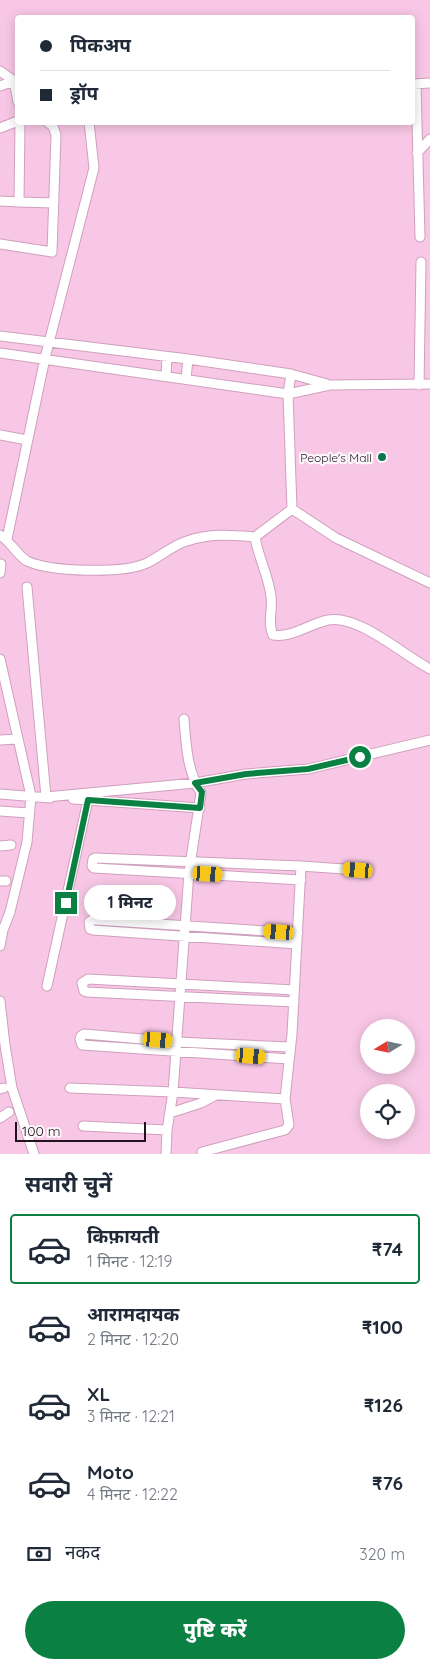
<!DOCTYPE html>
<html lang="hi">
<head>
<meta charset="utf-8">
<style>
  body { margin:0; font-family:Quicksand,"Noto Sans Devanagari",sans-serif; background:#f2f2f3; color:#1f2937; height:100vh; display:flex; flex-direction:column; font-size:19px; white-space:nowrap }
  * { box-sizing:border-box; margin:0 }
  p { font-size:16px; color:#747a83 }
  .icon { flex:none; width:28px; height:28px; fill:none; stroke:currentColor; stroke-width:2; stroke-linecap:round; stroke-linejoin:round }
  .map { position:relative; height:1154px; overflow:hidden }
  .side { display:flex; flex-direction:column; background:#fff; flex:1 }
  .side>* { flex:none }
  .hud { position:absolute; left:15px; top:15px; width:400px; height:110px; border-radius:5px; box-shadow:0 2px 12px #0003; display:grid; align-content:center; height:110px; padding:0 25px; background:#fff }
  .needle { width:32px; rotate:260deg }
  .controls { position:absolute; left:360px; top:1019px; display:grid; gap:10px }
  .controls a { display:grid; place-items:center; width:55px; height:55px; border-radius:50%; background:#fff; box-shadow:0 2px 12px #0003; font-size:25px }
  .scale { position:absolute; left:15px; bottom:12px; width:131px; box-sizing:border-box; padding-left:5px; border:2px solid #23121d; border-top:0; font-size:14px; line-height:18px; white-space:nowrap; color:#23121d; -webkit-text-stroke:4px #fcf7fa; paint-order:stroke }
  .end { position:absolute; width:22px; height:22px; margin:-11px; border:6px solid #0b8043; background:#fff; box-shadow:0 0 0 2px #fff }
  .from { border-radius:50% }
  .bubble { position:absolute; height:35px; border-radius:18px; background:#fff; box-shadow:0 2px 12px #0003; font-size:16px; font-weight:800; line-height:35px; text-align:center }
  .car { position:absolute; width:15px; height:30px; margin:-15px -8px; border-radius:6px; box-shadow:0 0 4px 1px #0007; background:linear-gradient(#f5c518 24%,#345 0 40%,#f5c518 0 76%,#345 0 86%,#f5c518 0) }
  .hud b { display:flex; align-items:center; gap:18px; height:48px; font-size:19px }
  .hud b+b { border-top:1px solid #e0e1e3 }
  .hud i { width:12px; height:12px; background:#1f2937 }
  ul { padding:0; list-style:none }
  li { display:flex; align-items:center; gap:15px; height:70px; margin:0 10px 8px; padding:0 15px; border:2px solid transparent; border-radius:5px }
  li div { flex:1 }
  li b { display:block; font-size:19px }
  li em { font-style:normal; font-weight:800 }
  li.on { border-color:#0b8043 }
  li>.icon { width:45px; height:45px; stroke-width:1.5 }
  h2 { padding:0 25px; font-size:22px; line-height:60px }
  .pay { display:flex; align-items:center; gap:12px; height:55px; padding:0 25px; font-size:19px }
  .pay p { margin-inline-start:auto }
  .cta { display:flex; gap:10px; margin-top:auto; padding:10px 25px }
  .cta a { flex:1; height:58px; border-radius:30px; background:#0b8043; color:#fff; font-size:20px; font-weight:800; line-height:58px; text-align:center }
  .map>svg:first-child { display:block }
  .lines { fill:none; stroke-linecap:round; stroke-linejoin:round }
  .minor-casing { stroke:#cfa0bd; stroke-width:11 }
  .minor { stroke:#fff; stroke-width:9 }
  .route { stroke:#0b8043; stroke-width:6 }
  .poi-dot { fill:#09764f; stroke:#fcf7fa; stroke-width:2 }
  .labels { text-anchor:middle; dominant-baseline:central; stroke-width:4.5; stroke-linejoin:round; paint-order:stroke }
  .poi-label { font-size:12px; fill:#23121d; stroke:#fcf7fa; text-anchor:end }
</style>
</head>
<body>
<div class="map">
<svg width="430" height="1154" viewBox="0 0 430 1154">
  <rect width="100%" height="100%" fill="#f8c7e5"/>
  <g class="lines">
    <defs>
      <path id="minor" d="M0,71L14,81L18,102
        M413,84L430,83
        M416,84L420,237
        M0,86L14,81
        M0,128L18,121
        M417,153L430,139
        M0,201L19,202L20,122
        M19,202L54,203
        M0,244L52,252L56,135L53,126L47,122
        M0,336L188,359L291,374L327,384
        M0,353L288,394L330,385L430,384
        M291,374L288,394L292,509L336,538L430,583
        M166,376L167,357
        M186,379L188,359
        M419,385L421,262
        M0,435L27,440
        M292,509L255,537C258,557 269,576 271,597C273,610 267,622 273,635C292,638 309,624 328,620C358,614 403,655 430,669
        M0,535C10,541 18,556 27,561C51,572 123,574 147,563C161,556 173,545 187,541C211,533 230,535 255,537
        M7,539L45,358L94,168L89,122
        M0,573L1,564
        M27,587L46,797L195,783L246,774L308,769L430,740
        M0,659L31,796L27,842L10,912L3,930L0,946
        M0,740L18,739
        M0,794L50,798
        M73,799L200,808
        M0,811L28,813
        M0,846L11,845
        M301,880L94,868L92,866L93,859L95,858L301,866L358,870
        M0,881H6
        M297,944L93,930L90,929L89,922L92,920H96L298,933
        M47,986L88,800
        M0,1001L5,1045L12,1088L34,1154
        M294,1002L87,992L84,991L82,983L88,979L294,990
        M289,1059L82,1045L80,1039L81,1036L84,1034L177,1042L290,1047
        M70,1088L173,1092L285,1099
        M0,1089L4,1088
        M170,1113L201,1103L216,1095
        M0,1118L9,1112
        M83,1126L167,1130L173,1092L189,872L201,793C187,771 186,744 184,719
        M202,1152L285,1130L289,1125L285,1099L292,1034L301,866
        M166,1154L167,1130"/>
    </defs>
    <use href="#minor" class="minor-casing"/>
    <use href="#minor" class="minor"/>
  </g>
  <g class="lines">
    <path class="route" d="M66,903L88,800L200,808L202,792L195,783L246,774L308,769L360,757"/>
  </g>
  <circle class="poi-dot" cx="382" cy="457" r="5"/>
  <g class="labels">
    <g class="poi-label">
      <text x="372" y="457">People's Mall</text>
    </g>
  </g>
</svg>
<div class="controls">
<a><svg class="needle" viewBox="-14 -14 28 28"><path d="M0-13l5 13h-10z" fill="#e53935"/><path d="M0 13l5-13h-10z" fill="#747a83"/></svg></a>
<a><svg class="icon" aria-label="locate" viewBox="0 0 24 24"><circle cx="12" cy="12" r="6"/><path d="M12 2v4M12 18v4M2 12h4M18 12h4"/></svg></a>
</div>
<div class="scale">100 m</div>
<i class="end from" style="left:360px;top:757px"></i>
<i class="end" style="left:66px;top:903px"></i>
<div class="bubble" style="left:84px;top:885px;width:92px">1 मिनट</div>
<i class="car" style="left:358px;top:870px;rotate:274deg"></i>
<i class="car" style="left:208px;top:874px;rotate:93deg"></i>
<i class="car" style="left:279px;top:932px;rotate:274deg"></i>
<i class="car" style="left:158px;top:1040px;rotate:95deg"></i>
<i class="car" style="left:251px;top:1056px;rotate:95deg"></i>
<div class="hud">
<b><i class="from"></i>पिकअप</b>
<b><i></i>ड्रॉप</b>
</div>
</div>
<section class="side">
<h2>सवारी चुनें</h2>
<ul>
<li class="on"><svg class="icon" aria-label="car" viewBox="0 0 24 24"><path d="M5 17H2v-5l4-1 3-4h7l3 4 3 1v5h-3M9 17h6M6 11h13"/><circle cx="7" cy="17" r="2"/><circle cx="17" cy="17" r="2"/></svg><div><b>किफ़ायती</b><p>1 मिनट · 12:19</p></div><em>₹74</em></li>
<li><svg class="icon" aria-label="car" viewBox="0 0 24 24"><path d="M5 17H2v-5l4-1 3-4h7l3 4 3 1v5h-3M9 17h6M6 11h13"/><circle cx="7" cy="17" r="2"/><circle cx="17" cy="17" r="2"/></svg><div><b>आरामदायक</b><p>2 मिनट · 12:20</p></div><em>₹100</em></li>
<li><svg class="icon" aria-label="car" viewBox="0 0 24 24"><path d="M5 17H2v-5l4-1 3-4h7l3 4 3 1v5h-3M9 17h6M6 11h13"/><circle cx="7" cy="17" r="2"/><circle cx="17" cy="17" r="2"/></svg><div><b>XL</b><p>3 मिनट · 12:21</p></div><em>₹126</em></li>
<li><svg class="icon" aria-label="car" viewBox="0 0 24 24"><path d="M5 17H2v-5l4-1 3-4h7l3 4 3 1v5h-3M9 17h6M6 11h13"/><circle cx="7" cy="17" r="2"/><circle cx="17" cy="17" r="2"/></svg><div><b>Moto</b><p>4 मिनट · 12:22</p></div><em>₹76</em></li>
</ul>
<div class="pay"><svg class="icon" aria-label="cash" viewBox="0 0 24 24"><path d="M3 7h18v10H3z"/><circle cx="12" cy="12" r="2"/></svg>नकद<p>320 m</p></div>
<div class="cta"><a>पुष्टि करें</a></div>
</section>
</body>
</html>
